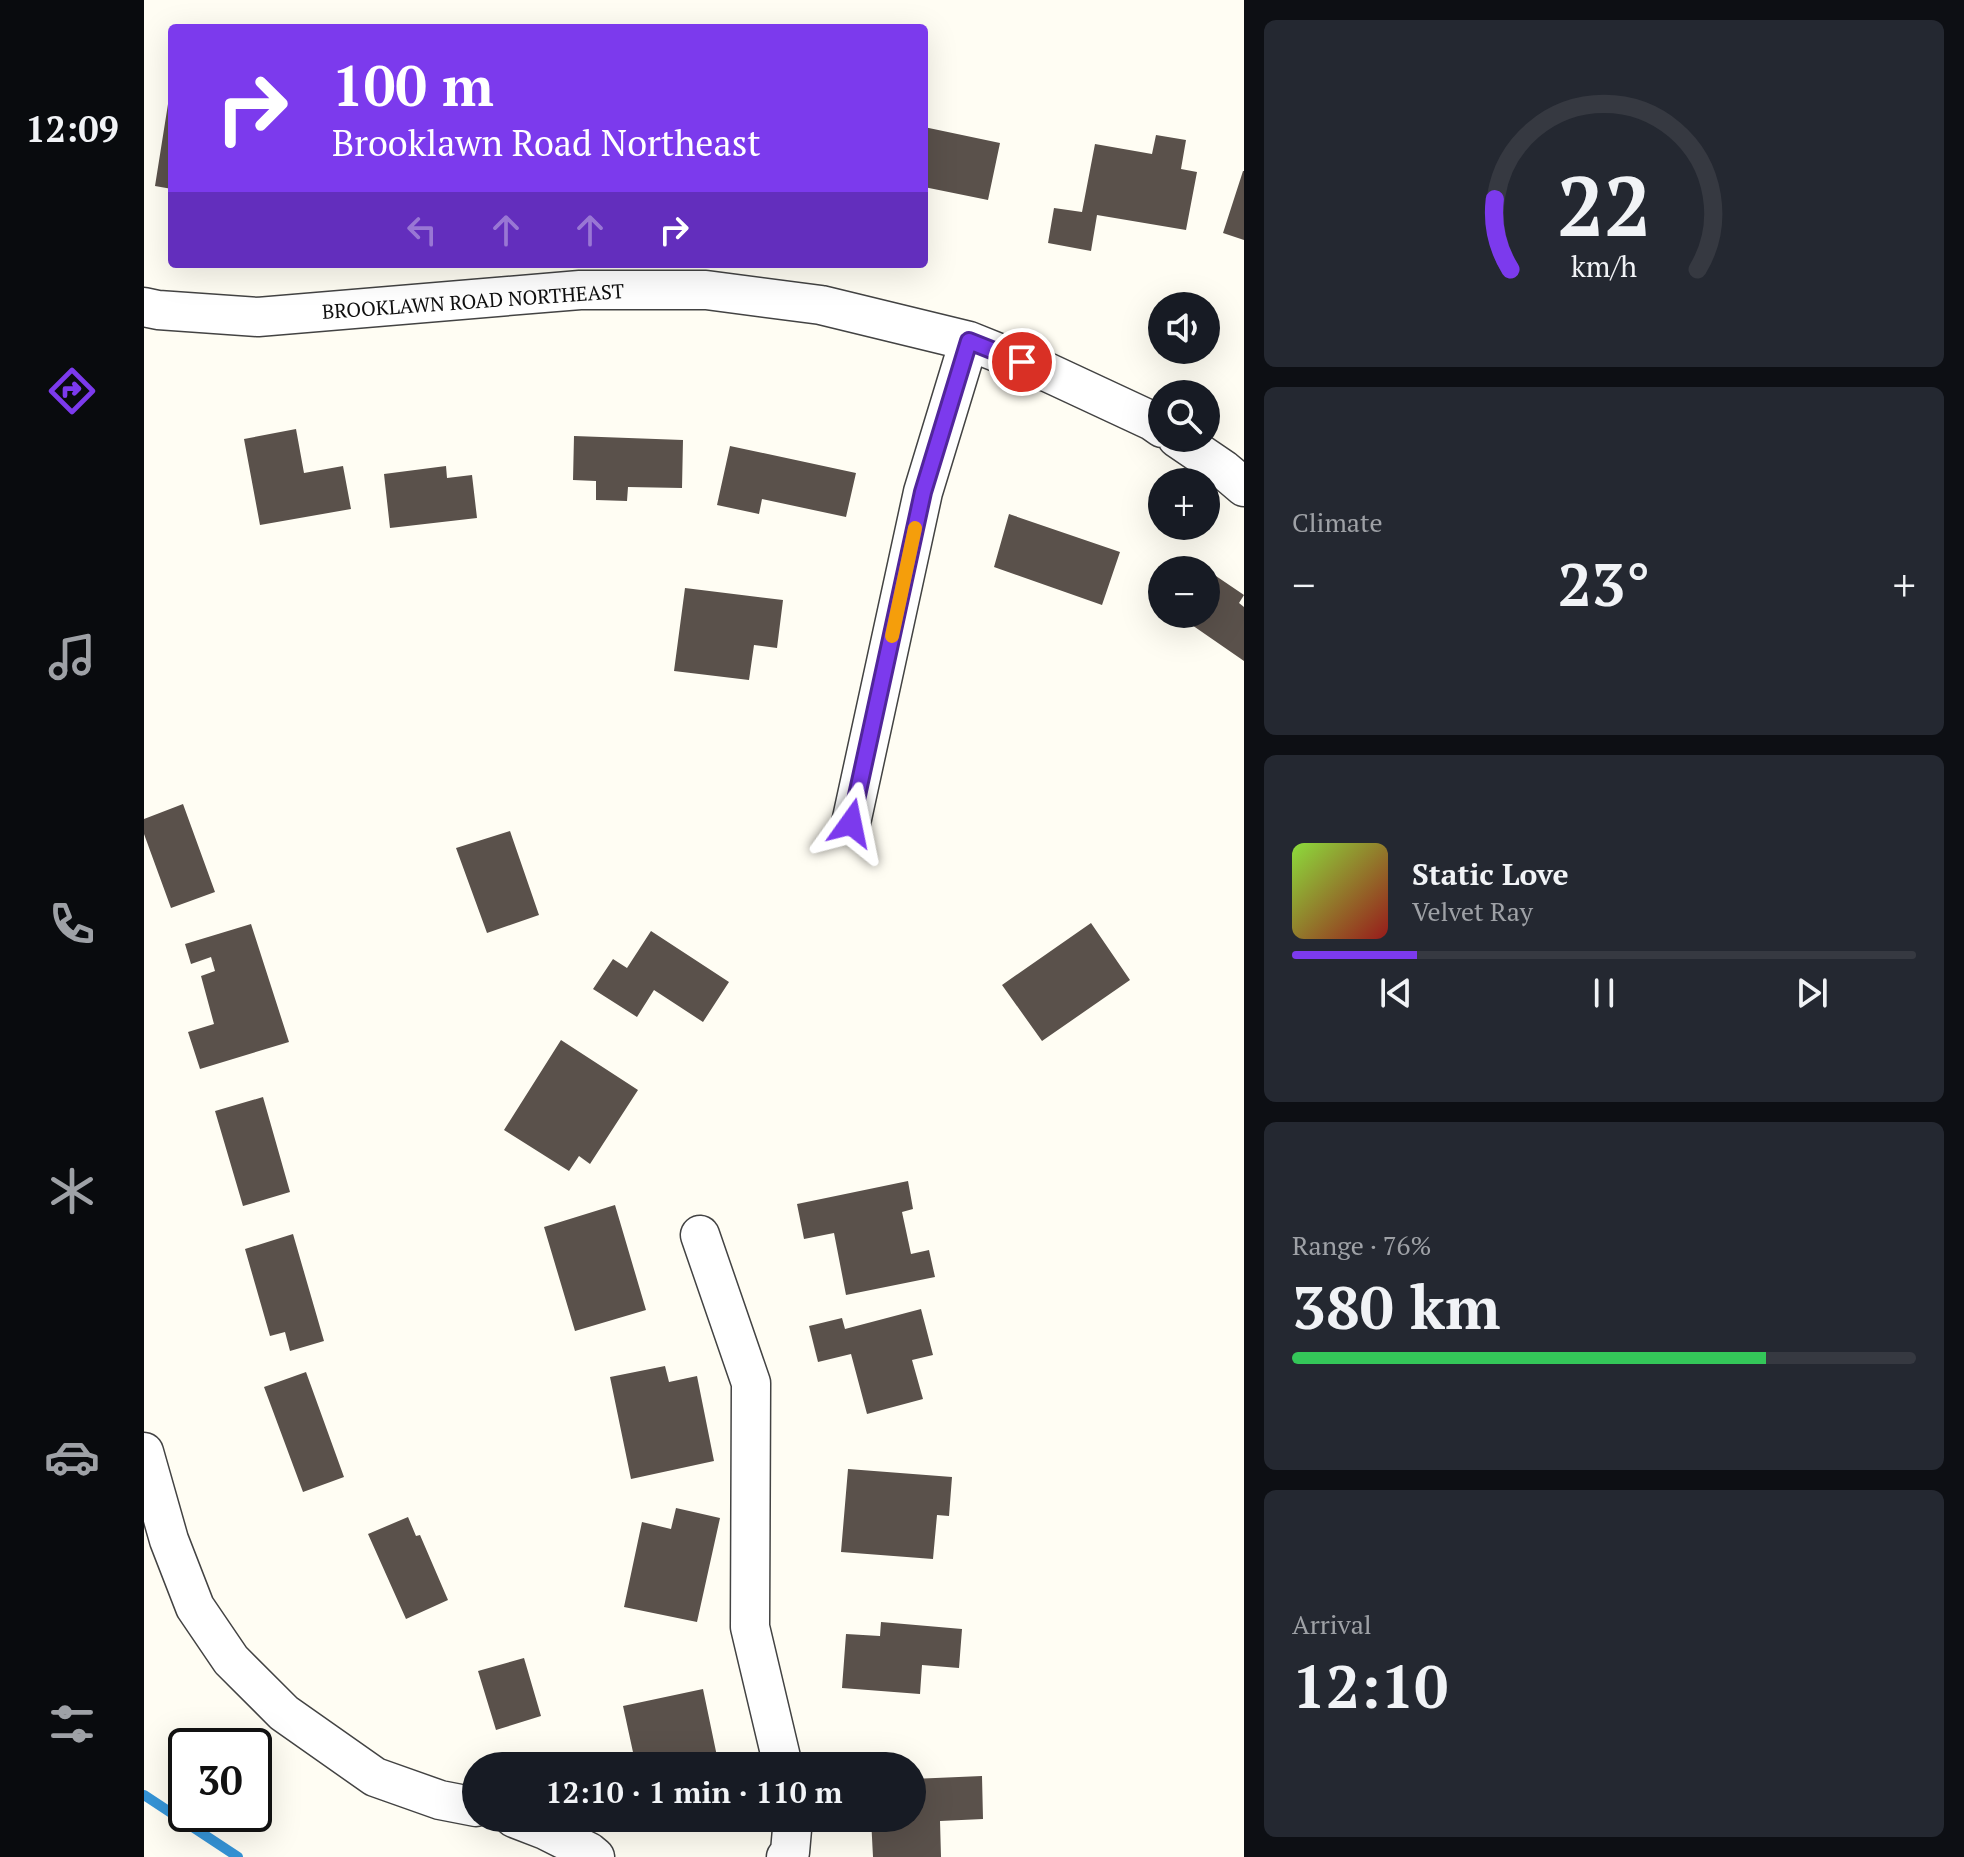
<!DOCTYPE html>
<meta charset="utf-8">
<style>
:root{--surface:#171b24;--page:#242831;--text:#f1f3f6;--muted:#9ea1a6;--line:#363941;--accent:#7c3aed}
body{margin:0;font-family:"PT Serif",serif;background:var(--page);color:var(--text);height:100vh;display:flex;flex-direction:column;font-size:30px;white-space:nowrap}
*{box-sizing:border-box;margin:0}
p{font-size:26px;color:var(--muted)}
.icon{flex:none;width:44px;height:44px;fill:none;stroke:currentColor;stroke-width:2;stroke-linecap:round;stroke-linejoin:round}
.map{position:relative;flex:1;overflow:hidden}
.details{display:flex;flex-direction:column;gap:20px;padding:20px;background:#0d0f14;width:720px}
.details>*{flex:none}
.hud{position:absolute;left:24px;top:24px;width:760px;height:244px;border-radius:8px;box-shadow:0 8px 32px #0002;background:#7c3aed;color:#fff;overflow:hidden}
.controls{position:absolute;left:1004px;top:292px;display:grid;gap:16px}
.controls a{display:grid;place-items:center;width:72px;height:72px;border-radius:50%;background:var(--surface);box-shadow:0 8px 32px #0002;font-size:40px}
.speed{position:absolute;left:24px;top:1728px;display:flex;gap:16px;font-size:40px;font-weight:700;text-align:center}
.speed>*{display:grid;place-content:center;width:104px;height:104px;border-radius:50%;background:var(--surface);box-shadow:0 8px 32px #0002;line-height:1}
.speed .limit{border:4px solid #111;border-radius:12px;background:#fff;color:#111}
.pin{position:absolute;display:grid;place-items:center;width:68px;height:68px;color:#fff;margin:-34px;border:4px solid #fff;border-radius:50%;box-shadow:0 2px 8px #0007}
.me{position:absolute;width:88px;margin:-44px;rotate:12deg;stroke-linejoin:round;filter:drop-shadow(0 0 6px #0008)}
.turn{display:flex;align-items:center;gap:28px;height:168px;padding:0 32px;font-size:36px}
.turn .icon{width:104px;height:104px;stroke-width:2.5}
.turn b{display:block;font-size:56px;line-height:68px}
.lanes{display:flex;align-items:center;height:76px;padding:0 32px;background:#0003;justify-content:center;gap:40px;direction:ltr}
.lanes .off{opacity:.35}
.big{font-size:60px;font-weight:600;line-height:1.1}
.details .widget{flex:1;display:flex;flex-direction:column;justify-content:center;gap:12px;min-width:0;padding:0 28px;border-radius:12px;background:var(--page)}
.details .dial{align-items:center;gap:0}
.dial svg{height:208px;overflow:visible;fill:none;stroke:var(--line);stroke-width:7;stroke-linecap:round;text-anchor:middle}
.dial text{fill:var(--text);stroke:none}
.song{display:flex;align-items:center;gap:24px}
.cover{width:96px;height:96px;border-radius:12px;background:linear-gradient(135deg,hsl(90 70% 55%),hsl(0 70% 35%))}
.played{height:8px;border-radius:4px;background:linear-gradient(90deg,var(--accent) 20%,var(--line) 20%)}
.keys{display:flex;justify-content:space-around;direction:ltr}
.heat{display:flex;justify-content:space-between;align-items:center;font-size:44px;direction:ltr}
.charge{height:12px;border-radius:6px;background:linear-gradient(90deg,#34c759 76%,var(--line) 0)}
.trip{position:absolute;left:318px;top:1752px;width:464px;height:80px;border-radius:40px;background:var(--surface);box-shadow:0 8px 32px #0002;font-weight:600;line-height:80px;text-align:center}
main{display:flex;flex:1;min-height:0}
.dock{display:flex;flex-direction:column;width:144px;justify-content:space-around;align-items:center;background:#090b0e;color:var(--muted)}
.dock .icon{width:56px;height:56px}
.dock .active{color:var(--accent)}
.dock b{font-size:36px;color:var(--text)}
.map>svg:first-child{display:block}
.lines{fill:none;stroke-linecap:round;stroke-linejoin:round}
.stream{stroke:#3594d7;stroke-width:10}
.building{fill:#5a514b}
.minor-casing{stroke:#434343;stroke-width:41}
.minor{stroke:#fff;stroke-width:38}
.route-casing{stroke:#51269a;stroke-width:20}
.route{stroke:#7c3aed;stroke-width:14}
.slow{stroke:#f59e0b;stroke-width:14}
.labels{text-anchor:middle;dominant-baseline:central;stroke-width:8;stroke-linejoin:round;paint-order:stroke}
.street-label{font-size:20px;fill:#101010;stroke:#fff}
</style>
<main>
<nav class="dock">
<b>12:09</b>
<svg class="icon active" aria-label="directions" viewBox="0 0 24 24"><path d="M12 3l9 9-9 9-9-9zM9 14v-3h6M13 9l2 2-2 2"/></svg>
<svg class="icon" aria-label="music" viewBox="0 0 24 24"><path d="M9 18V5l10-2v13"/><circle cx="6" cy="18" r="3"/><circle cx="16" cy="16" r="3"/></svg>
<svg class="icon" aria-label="phone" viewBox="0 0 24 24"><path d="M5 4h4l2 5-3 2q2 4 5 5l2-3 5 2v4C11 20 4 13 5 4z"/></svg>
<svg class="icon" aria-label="climate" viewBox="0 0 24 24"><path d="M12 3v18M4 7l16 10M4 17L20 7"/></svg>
<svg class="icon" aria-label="car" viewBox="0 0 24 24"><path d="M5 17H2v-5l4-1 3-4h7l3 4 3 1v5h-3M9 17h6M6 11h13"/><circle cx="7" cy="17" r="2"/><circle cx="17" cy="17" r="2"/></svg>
<svg class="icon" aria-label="filters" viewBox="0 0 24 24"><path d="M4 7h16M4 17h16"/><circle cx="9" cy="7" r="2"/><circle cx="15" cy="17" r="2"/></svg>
</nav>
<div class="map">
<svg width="1100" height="1857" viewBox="0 0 1100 1857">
<rect width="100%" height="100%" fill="#fffdf3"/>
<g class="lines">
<path class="stream" d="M0 1795 94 1857"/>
</g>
<path class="building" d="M24 104H28V189L11 186Z
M780 127 856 143 844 200 780 187Z
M1012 135 1042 140 1037 169 1053 172 1042 230 953 215 947 251 904 243 910 208 938 212 951 144 1008 154Z
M1099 171H1100V240L1079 233Z
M152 429 160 473 199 466 207 509 116 525 100 439Z
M430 436 539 440 538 488 484 487 483 501 452 500V481L429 480Z
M586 446 712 473 702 517 618 499 615 514 573 505Z
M302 466 303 478 328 475 333 518 246 528 240 474Z
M865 514 976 552 958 605 850 567Z
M1069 574 1100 595 1095 603 1100 607V661L1032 614H1062V584Z
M541 588 639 600 633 648 610 645 605 680 530 671Z
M39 804 71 892 27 908 0 834V819Z
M366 831 395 915 343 933 312 848Z
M947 923 986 980 898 1041 858 985Z
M107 924 145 1042 56 1069 44 1032 70 1024 57 976 71 971 67 957 47 964 41 944Z
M507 931 585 982 559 1022 510 990 493 1017 449 989 469 959 483 968Z
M417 1040 494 1090 446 1164 435 1156 425 1171 360 1130Z
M119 1097 146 1192 99 1206 71 1111Z
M764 1181 769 1209 758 1212 767 1254 785 1250 791 1277 702 1295 690 1233 660 1239 653 1204Z
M471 1205 502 1310 431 1331 400 1227Z
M149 1234 180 1341 146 1351 141 1332 126 1336 101 1249Z
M777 1309 789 1355 768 1360 779 1399 723 1414 707 1354 674 1362 665 1326 698 1318 701 1329Z
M521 1366 525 1382 553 1376 570 1461 487 1479 466 1377Z
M162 1372 200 1477 159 1492 120 1387Z
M704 1469 808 1477 805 1516 793 1515 789 1559 697 1552Z
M532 1508 576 1518 553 1622 480 1607 498 1522 527 1529Z
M264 1517 272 1536 276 1535 304 1600 262 1619 224 1534Z
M737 1622 818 1629 815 1668 778 1665 776 1694 698 1688 702 1634 736 1636Z
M380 1658 397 1716 352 1730 334 1671Z
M559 1689 575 1766H492L479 1706Z
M838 1776 839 1819 796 1821 797 1857H729L727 1818H768V1779Z"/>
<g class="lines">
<defs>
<path id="minor" d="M0 307 14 310 114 317 436 290H562L677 305 825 341 905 373 1008 421 1018 428
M1033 438 1080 470 1100 487
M707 823 779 492 825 341
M556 1235 607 1383 606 1627 639 1766
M0 1452 25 1540 51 1607 87 1660 140 1713 231 1777 296 1800 332 1807
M370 1818 401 1830 445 1852 451 1857
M642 1857 646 1852 649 1818"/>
</defs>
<use href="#minor" class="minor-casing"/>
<use href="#minor" class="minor"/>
</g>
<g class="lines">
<defs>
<path id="route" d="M707 823 779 492 825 341 878 362"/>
</defs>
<use href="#route" class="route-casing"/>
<use href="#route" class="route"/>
<path class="slow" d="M748 636 771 528"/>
</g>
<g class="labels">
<g class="street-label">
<text transform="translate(329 301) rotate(-4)">BROOKLAWN ROAD NORTHEAST</text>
</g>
</g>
</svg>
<div class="controls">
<a><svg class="icon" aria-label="sound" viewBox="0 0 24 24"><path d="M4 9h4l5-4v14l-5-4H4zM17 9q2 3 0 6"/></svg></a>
<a><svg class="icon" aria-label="search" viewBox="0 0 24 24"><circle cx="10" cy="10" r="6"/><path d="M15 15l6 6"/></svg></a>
<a>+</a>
<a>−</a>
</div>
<div class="speed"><div class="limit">30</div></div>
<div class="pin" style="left:878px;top:362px;background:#d93025"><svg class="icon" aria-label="arrive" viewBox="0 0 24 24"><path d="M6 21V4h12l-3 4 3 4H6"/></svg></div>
<svg class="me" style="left:707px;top:823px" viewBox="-20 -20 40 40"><path d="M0-17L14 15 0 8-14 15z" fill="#7c3aed" stroke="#fff" stroke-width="4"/></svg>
<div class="trip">12:10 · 1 min · 110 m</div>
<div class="hud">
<div class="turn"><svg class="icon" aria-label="right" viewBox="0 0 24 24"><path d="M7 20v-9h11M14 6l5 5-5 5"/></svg><div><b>100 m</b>Brooklawn Road Northeast</div></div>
<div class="lanes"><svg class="icon off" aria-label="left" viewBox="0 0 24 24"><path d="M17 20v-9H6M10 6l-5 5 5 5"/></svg><svg class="icon off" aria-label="ahead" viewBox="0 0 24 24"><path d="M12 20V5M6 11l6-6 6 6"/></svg><svg class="icon off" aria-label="ahead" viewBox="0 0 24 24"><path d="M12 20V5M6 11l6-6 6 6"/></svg><svg class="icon" aria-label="right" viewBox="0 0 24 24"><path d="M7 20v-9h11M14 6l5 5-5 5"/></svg></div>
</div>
</div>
<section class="details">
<div class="widget dial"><svg viewBox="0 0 100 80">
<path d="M14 69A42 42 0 1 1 86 69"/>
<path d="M14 69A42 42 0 0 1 8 42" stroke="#7c3aed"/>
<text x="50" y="56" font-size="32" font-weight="700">22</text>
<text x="50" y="72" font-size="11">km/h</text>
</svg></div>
<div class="widget"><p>Climate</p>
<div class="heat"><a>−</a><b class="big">23°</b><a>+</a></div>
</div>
<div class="widget">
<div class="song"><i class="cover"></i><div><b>Static Love</b><p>Velvet Ray</p></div></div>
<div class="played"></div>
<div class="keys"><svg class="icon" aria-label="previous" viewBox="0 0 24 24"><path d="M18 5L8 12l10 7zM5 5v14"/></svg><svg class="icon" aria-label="pause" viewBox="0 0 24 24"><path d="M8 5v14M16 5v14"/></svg><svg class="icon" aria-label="next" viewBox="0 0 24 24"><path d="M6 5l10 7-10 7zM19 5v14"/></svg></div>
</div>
<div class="widget"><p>Range · 76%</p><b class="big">380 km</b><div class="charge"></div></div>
<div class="widget"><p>Arrival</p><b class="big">12:10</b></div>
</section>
</main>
